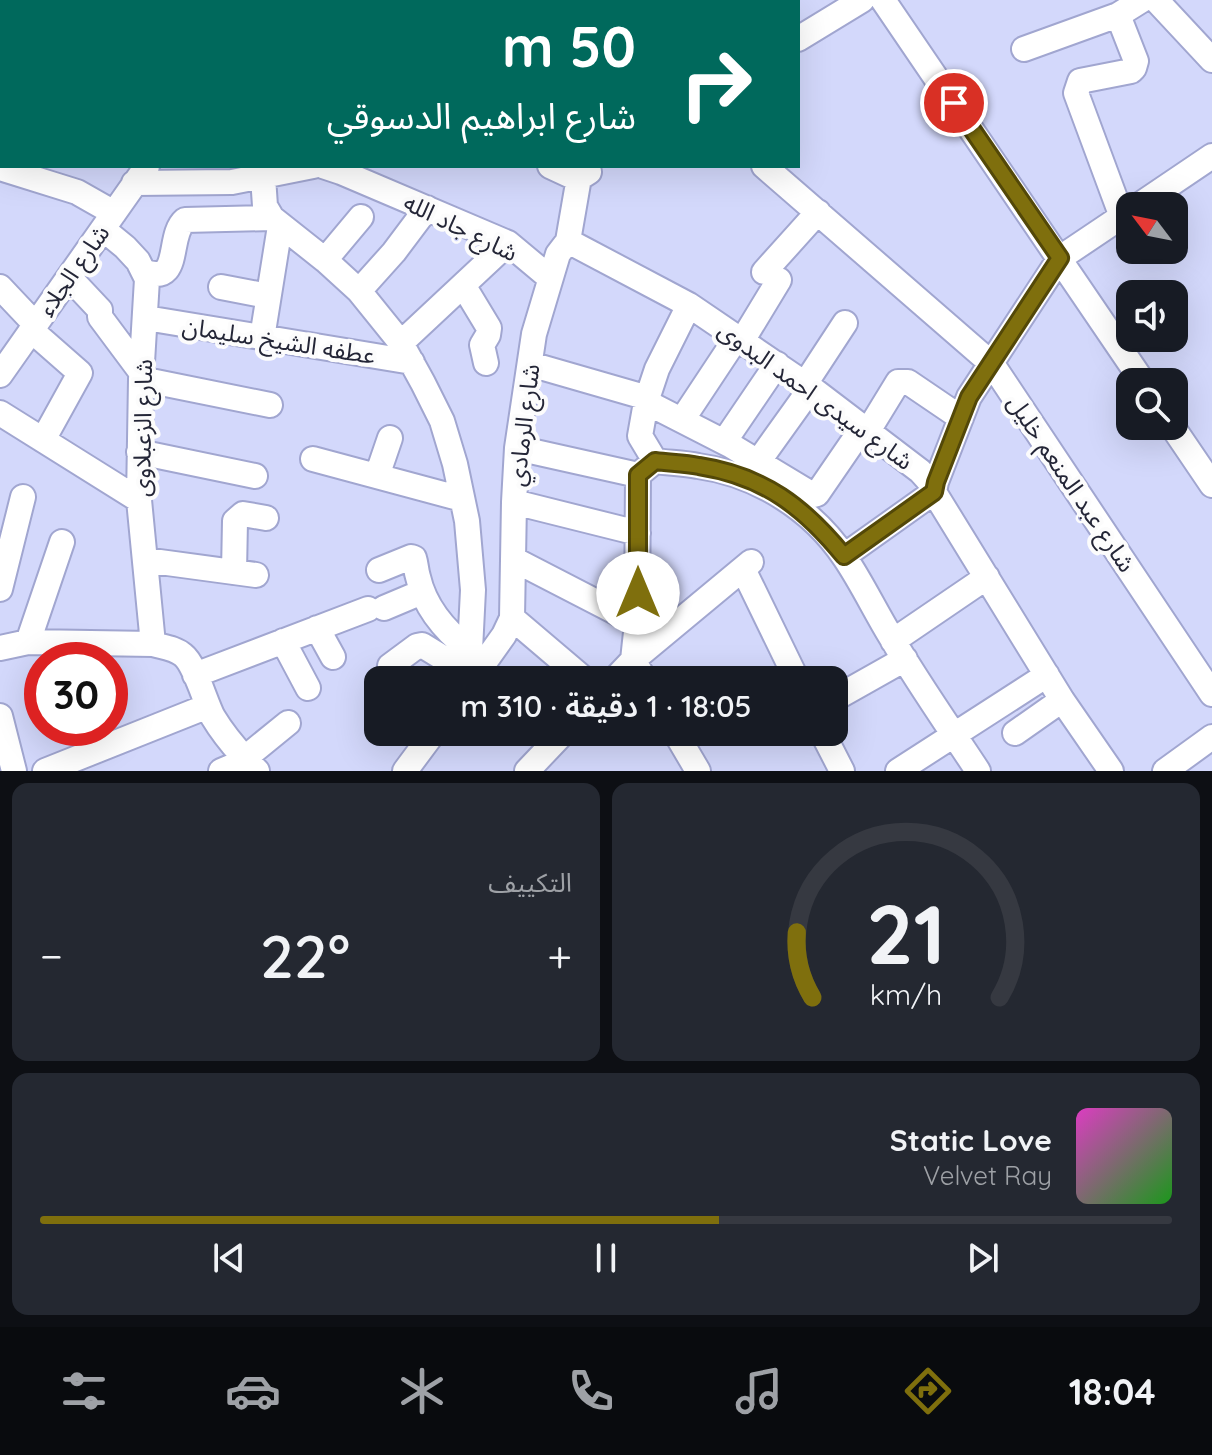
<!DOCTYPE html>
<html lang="ar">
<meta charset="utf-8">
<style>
:root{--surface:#171b24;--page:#242831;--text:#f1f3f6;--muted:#9ea1a6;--line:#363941;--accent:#7f6f0d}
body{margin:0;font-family:Quicksand,"Noto Sans Arabic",sans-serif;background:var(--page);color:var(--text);direction:rtl;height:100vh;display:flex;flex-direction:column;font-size:30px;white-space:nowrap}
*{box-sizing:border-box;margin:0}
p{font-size:26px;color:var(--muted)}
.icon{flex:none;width:44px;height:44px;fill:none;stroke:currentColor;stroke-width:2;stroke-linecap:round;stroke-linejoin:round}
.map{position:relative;height:771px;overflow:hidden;direction:ltr}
.drawer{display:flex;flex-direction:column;gap:12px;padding:12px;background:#0d0f14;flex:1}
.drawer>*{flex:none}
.guide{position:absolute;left:0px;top:0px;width:800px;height:168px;box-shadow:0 8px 32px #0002;direction:rtl;background:#00695c;color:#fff;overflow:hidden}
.needle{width:52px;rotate:302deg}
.fabs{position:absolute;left:1116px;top:192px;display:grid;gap:16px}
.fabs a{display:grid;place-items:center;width:72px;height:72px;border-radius:16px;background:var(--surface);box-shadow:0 8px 32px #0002;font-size:40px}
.speed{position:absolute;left:24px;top:642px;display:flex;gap:16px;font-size:40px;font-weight:700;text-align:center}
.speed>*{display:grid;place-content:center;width:104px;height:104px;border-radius:50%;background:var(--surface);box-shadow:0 8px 32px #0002;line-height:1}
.speed .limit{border:12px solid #d22;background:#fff;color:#111}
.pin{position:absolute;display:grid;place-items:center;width:68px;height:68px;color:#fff;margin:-34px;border:4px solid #fff;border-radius:50%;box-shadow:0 2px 8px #0007}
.me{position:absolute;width:88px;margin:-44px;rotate:0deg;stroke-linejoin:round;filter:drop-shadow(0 0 6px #0008)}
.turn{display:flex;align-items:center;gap:28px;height:168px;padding:0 32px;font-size:36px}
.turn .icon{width:104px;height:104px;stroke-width:2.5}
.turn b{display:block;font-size:56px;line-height:68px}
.big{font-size:60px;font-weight:600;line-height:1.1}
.drawer .card{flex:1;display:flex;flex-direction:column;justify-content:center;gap:12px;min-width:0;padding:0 28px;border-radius:16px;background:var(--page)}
.drawer .dial{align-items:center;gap:0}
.dial svg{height:208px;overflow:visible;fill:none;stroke:var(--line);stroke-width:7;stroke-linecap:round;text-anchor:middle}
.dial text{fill:var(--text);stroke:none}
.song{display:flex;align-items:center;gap:24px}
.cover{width:96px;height:96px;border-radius:12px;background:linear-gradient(135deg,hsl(310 70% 55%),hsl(120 70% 35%))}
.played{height:8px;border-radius:4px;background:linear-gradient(90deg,var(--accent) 60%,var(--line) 60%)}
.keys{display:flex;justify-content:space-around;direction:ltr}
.heat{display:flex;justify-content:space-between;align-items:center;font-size:44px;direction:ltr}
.drawer .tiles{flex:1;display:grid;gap:12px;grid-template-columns:1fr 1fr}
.card:last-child{grid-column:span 2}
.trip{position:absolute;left:364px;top:666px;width:484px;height:80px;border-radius:16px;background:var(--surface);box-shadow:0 8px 32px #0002;font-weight:600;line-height:80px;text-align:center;direction:rtl}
.menu{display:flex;height:128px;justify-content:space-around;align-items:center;background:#090b0e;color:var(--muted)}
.menu .icon{width:56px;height:56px}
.menu .on{color:var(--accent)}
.menu b{font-size:36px;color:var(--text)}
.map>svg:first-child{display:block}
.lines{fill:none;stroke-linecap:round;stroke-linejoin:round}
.minor-casing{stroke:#a1a6d0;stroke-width:28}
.minor{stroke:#fff;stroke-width:24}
.route-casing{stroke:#534808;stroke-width:20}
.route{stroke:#7f6f0d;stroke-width:14}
.labels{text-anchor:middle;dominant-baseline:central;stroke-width:8;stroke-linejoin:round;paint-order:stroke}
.street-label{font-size:24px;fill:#242637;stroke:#fcfcfc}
</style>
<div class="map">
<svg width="1212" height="771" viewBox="0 0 1212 771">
<rect width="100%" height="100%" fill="#d3d8fb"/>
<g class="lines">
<defs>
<path id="minor" d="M224 0V2
M374 0 376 2
M883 0 1143 382
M1156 0 1212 60
M330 2 332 0
M620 2 621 0
M1118 15 1136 61 1134 68 1131 71 1080 81 1076 93 1122 217
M798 39 862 0
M1024 49 1118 15 1142 0
M0 102 2 100
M323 166 341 172 508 243 550 278
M550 166 578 179 589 172
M764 166 992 364 1212 694
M0 168 77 192 114 213
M263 177 265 206 272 218 325 260 359 291 401 343 423 383 442 421 455 464 467 521 473 590 470 650 474 677
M134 183 232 182 313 166
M1138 206 1212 156
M103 229 125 247 138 261 147 279 141 379 139 500 153 644
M568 241 689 305 811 388 920 471 929 481 934 492 1062 700 1111 771
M325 260 361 217
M143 271C183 287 166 236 185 220L272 218
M764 272 818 212
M69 277 100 310V317L141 372
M463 285 489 328 488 335 482 345 486 363
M0 287 35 324
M221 287 268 296
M359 291 394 252 427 208
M146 318 412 362
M31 330 80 373 43 440
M262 338 280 226
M742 341 779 280
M401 343 508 243
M530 364 648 398
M0 375 147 166
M141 379 270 405
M805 384 845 323
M646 402 730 445 813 495 817 494 863 427
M0 413 139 500
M682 420 737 337
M1172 426 1212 485
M868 431 898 382H908L961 418
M724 442 777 364
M517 448 638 475
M139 452 255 476
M313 459 462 499
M655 461C669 463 684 463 698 466 756 474 812 508 845 558 862 583 875 611 891 637 918 683 949 727 978 771
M758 462 811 388
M377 476 390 438
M514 502 638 533
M844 556 934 492 936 482 969 397 1060 258 1130 211
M513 559 637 623
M145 560 256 575
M743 569 797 680
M379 570 411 557 414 558C416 564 416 571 418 577 425 608 445 631 470 650
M234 572 235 521 243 514 266 518
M0 589 23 497
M384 608 422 592
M512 618 585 680
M317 628 333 657
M283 641 308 688
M893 641 987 577
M28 642 62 542
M0 648 28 642 153 644C163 647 175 648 183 655 195 664 205 702 213 717 225 737 241 755 257 771
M390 666 417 646 422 645 474 677
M195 675 368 609
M472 680 504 635 512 618 514 502 517 448 534 334 558 254 568 241 581 166
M614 680 633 660 637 623 638 475 655 461 640 436 646 402 657 369 689 305
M645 680 633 660 751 562
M834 699 905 659
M0 716 14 771
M675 732 698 771
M822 732 842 771
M1015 733 1062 700
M245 758 288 723
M45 771 208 706
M221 771 247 760
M405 771 434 732
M527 771 564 732
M898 771 1047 675
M1165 771 1212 737"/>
</defs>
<use href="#minor" class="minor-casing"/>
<use href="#minor" class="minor"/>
</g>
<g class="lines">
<defs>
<path id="route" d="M638 593V475L655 461C670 463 684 463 699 466 764 476 804 507 844 556L934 492 936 482 969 397 1060 258 954 103"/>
</defs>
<use href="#route" class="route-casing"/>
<use href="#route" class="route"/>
</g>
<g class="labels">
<g class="street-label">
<text transform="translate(461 227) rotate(26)">شارع جاد الله</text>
<text transform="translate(73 270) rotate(-55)">شارع الجلاء</text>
<text transform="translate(279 340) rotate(9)">عطفه الشيخ سليمان</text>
<text transform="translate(816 395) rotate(36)">شارع سيدى احمد البدوى</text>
<text transform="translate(523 425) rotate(-83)">شارع الرمادي</text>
<text transform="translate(142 428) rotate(-89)">شارع الزعبلاوى</text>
<text transform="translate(1072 483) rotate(56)">شارع عبد المنعم خليل</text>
</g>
</g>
</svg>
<div class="fabs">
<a><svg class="needle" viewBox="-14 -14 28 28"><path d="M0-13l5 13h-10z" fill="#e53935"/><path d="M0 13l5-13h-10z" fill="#9ea1a6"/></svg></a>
<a><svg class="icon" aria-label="sound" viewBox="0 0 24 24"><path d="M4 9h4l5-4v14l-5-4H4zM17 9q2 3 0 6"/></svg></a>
<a><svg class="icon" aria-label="search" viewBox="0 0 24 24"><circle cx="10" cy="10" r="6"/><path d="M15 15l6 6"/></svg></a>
</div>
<div class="speed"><div class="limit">30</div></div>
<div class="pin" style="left:954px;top:103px;background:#d93025"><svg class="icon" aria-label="arrive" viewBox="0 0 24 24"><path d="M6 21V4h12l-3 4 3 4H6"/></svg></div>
<svg class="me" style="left:638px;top:593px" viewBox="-20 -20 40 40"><circle r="19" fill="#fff"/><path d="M0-13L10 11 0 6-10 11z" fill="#7f6f0d"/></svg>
<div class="trip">18:05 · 1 دقيقة · 310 m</div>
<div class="guide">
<div class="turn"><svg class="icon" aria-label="right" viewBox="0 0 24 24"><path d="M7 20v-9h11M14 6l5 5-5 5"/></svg><div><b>50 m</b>شارع ابراهيم الدسوقي</div></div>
</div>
</div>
<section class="drawer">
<div class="tiles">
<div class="card dial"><svg viewBox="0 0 100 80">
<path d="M14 69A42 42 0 1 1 86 69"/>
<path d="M14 69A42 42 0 0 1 8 44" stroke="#7f6f0d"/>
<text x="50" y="56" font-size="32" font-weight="700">21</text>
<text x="50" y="72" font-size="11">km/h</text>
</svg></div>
<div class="card"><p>التكييف</p>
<div class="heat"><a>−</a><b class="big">22°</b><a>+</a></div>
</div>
<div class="card">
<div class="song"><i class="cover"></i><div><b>Static Love</b><p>Velvet Ray</p></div></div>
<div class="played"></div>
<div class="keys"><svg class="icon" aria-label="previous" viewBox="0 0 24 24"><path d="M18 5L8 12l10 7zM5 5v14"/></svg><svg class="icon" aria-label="pause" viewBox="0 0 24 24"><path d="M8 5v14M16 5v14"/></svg><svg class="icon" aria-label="next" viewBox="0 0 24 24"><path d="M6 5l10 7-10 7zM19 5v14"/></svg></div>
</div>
</div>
</section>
<nav class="menu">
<b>18:04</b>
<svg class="icon on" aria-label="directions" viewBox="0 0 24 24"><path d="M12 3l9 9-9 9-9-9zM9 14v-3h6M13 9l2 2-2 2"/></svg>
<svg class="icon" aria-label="music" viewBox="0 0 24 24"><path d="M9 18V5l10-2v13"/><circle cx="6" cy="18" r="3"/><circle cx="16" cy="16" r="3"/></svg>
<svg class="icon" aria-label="phone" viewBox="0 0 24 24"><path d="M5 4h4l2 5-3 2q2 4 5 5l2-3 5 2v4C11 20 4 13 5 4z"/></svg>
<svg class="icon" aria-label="climate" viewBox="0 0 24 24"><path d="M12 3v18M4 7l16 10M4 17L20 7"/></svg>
<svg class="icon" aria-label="car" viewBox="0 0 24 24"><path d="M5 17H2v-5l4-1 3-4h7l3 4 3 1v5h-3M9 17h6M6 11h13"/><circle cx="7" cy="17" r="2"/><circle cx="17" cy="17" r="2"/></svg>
<svg class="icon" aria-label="filters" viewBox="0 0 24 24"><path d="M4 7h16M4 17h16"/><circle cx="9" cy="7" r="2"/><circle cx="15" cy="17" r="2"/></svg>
</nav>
